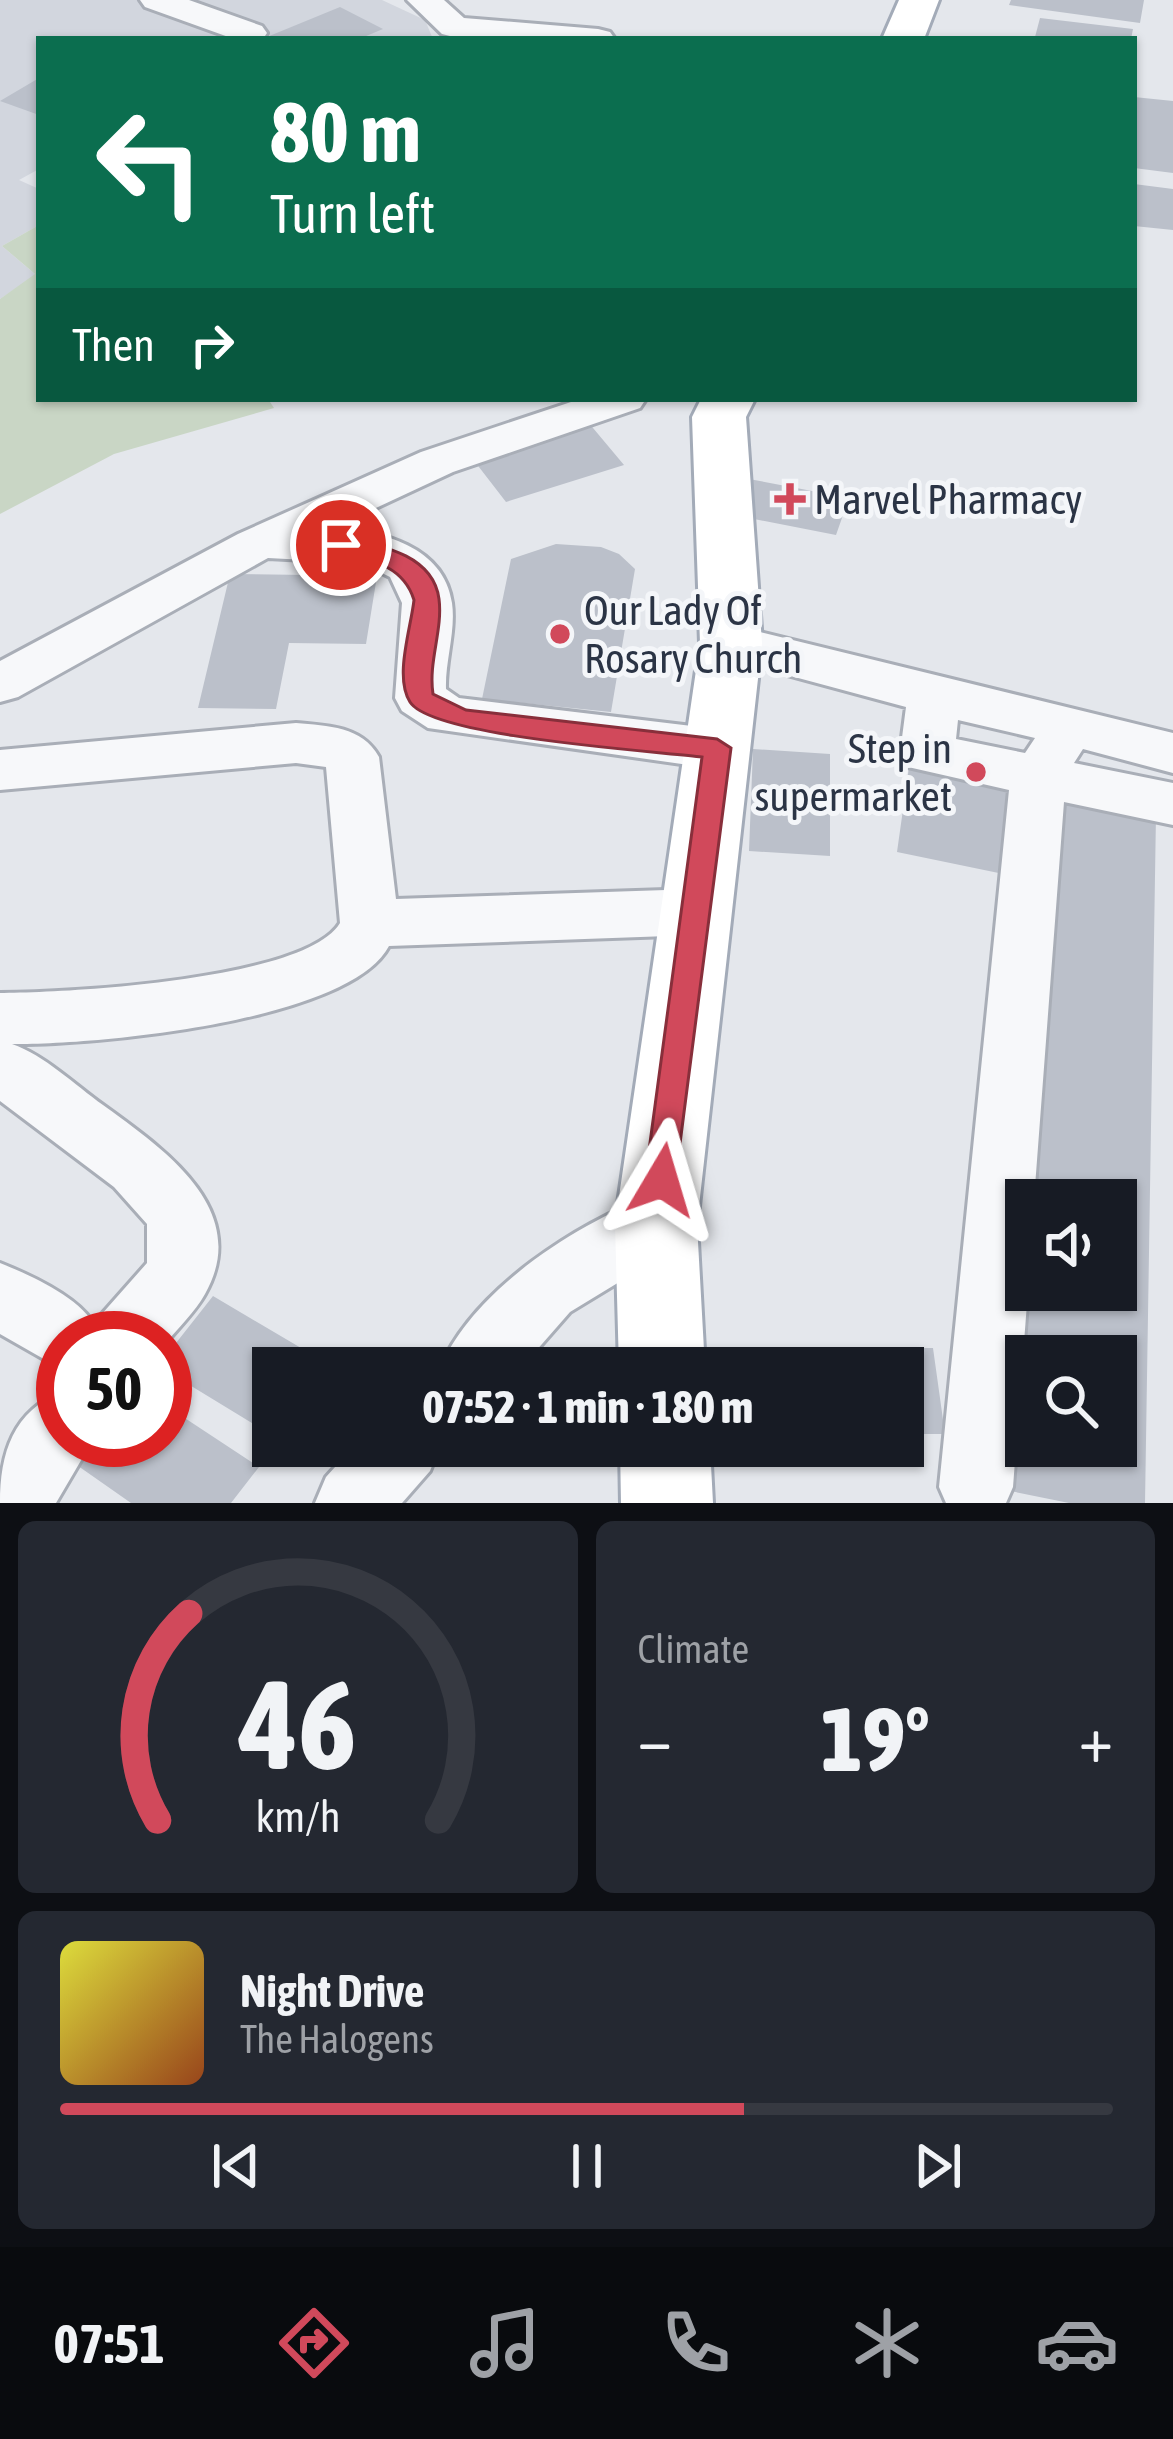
<!DOCTYPE html>
<meta charset="utf-8">
<style>
:root{--surface:#171b24;--page:#242831;--text:#f1f3f6;--muted:#9ea1a6;--line:#363941;--accent:#d1495b}
body{margin:0;font-family:"Asap Condensed",sans-serif;background:var(--page);color:var(--text);height:100vh;display:flex;flex-direction:column;font-size:45px;white-space:nowrap}
*{box-sizing:border-box;margin:0}
p{font-size:39px;color:var(--muted)}
.icon{flex:none;width:66px;height:66px;fill:none;stroke:currentColor;stroke-width:2;stroke-linecap:round;stroke-linejoin:round}
.map{position:relative;height:1503px;overflow:hidden}
.panel{display:flex;flex-direction:column;gap:18px;padding:18px;background:#0d0f14;flex:1}
.panel>*{flex:none}
.hud{position:absolute;left:36px;top:36px;width:1101px;height:366px;border-radius:0px;box-shadow:0 3px 9px #0004;background:#0b6e4f;color:#fff;overflow:hidden}
.tools{position:absolute;left:1005px;top:1179px;display:grid;gap:24px}
.tools a{display:grid;place-items:center;width:132px;height:132px;border-radius:0px;background:var(--surface);box-shadow:0 3px 9px #0004;font-size:60px}
.speed{position:absolute;left:36px;top:1311px;display:flex;gap:24px;font-size:60px;font-weight:700;text-align:center}
.speed>*{display:grid;place-content:center;width:156px;height:156px;border-radius:50%;background:var(--surface);box-shadow:0 3px 9px #0004;line-height:1}
.speed .limit{border:18px solid #d22;background:#fff;color:#111}
.pin{position:absolute;display:grid;place-items:center;width:102px;height:102px;color:#fff;margin:-51px;border:6px solid #fff;border-radius:50%;box-shadow:0 3px 12px #0007}
.me{position:absolute;width:132px;margin:-66px;rotate:7deg;stroke-linejoin:round;filter:drop-shadow(0 0 9px #0008)}
.turn{display:flex;align-items:center;gap:42px;height:252px;padding:0 36px;font-size:54px}
.turn .icon{width:156px;height:156px;stroke-width:2.5}
.turn b{display:block;font-size:84px;line-height:102px}
.then{display:flex;align-items:center;height:114px;padding:0 36px;background:#0003;gap:24px;font-size:45px}
.big{font-size:90px;font-weight:800;line-height:1.1}
.panel .tile{flex:1;display:flex;flex-direction:column;justify-content:center;gap:18px;min-width:0;padding:0 42px;border-radius:18px;background:var(--page)}
.panel .dial{align-items:center;gap:0}
.dial svg{height:312px;overflow:visible;fill:none;stroke:var(--line);stroke-width:7;stroke-linecap:round;text-anchor:middle}
.dial text{fill:var(--text);stroke:none}
.song{display:flex;align-items:center;gap:36px}
.cover{width:144px;height:144px;border-radius:18px;background:linear-gradient(135deg,hsl(60 70% 55%),hsl(20 70% 35%))}
.played{height:12px;border-radius:6px;background:linear-gradient(90deg,var(--accent) 65%,var(--line) 65%)}
.keys{display:flex;justify-content:space-around;direction:ltr}
.heat{display:flex;justify-content:space-between;align-items:center;font-size:66px;direction:ltr}
.panel .tiles{flex:1;display:grid;gap:18px;grid-template-columns:1fr 1fr}
.tile:last-child{grid-column:span 2}
.trip{position:absolute;left:252px;top:1347px;width:672px;height:120px;border-radius:0px;background:var(--surface);box-shadow:0 3px 9px #0004;font-weight:800;line-height:120px;text-align:center}
.tab-bar{display:flex;height:192px;justify-content:space-around;align-items:center;background:#090b0e;color:var(--muted)}
.tab-bar .icon{width:84px;height:84px}
.tab-bar .on{color:var(--accent)}
.tab-bar b{font-size:54px;color:var(--text)}
.map>svg:first-child{display:block}
.built{fill:#d2d6de}
.green{fill:#c9d6c5}
.building{fill:#bbc0ca;fill-rule:evenodd}
.lines{fill:none;stroke-linecap:round;stroke-linejoin:round}
.minor-casing{stroke:#a9aeb7;stroke-width:6}
.major-casing{stroke:#a3abb8;stroke-width:6}
.minor{fill:#f7f8fa;fill-rule:evenodd}
.major{fill:#fff;fill-rule:evenodd}
.route{fill:#d1495b;stroke:#882f3b;stroke-width:3}
.poi-dot{fill:#d1495b;stroke:#f4f6f9;stroke-width:4.5}
.labels{text-anchor:middle;dominant-baseline:central;stroke-width:10;stroke-linejoin:round;paint-order:stroke}
.poi-label{font-size:42px;fill:#2b3445;stroke:#f4f6f9;text-anchor:start}
</style>
<div class="map">
<svg width="1173" height="1503" viewBox="0 0 1173 1503">
<rect width="100%" height="100%" fill="#e4e7ec"/>
<path class="built" d="M0 0H382L425 20 433 39H39V169L19 180 39 189V225L2 246 36 275 0 299Z"/>
<path class="green" d="M39 225V399H268L274 408 114 454 0 514V299L35 274 2 246Z"/>
<path class="building" d="M1011 0H1144L1140 23 1009 5Z
M340 7 383 29 359 39H262Z
M1040 18 1133 29 1131 39 1035 37Z
M39 78V115L0 101Z
M1134 97 1173 101V173L1134 168Z
M1134 184 1173 189V230L1134 226Z
M588 422 624 465 506 502 472 458Z
M749 479 849 498 836 535 734 515Z
M556 544 601 547 619 554 635 569 611 712 482 699 511 559Z
M230 574 377 576 366 644 289 643 276 709 198 708Z
M753 749 830 754V856L749 851Z
M910 760 1029 788 1018 877 897 852Z
M1041 796 1156 814 1145 1503H1069L991 1487ZM1026 1200H1116V1290H1026ZM1026 1356H1116V1446H1026Z
M213 1296 335 1368H273V1436L165 1370V1357Z
M753 1348H933L945 1434H903V1368H755Z
M165 1405 259 1467 231 1503H131L71 1461 89 1440H165Z"/>
<g class="lines">
<defs>
<path id="minor" d="M140 0H189L262 26 267 33 263 39H234L145 7Z
M407 0H444L464 18 598 29 610 32 615 39 454 37 442 34Z
M580 399H646L640 408 453 472 333 528C381 531 444 546 452 603 456 631 445 661 446 689L459 698 717 729 736 735 744 749 736 763 717 769 428 728 402 711 395 698 402 603 390 577 362 563 268 558 18 697 0 702V661L238 534 421 452Z
M731 625 1173 733V773L1083 749 1074 763 1173 783V825L1064 802 1034 1200H1026L1028 1290 1013 1487 1006 1503H946L939 1487 1009 790 908 767 900 753 906 707 713 655 705 643 713 631ZM958 720 1035 738 1025 753 956 739Z
M296 723C328 726 362 726 379 757L396 899 696 889 717 896 725 912 717 928 696 935 389 946C349 1022 93 1045 12 1044 44 1055 75 1085 103 1105 162 1148 253 1209 205 1294 195 1312 178 1328 165 1344V1338H63V1370L0 1334V1263C30 1275 82 1298 96 1328L101 1315 147 1263V1224L114 1187 0 1101V993C66 993 306 980 340 923L326 767 296 763 0 790V750Z
M656 1194 680 1203 689 1224 680 1245 570 1312 521 1368H440C474 1289 577 1223 656 1194Z
M63 1391V1440H93L56 1503H0C0 1453 13 1411 63 1391Z
M354 1446H440L430 1471 402 1503H315L326 1477Z"/>
<path id="major" d="M899 0H939L924 39H882Z
M701 399H755L746 417 762 643 697 1224 705 1368H619L615 1224 700 643 692 417Z
M620 1446H710L713 1503H621Z"/>
</defs>
<use href="#minor" class="minor-casing"/>
<use href="#major" class="major-casing"/>
<use href="#minor" class="minor"/>
<use href="#major" class="major"/>
</g>
<path class="route" d="M341 537C377 545 433 553 439 599 443 630 428 662 433 694L466 710 717 739 731 748 674 1190 662 1194 650 1190 645 1180 702 757C653 751 432 737 410 702 394 677 411 628 414 600 402 562 366 560 332 551L329 545Z"/>
<g class="poi-dot">
<path d="M784 481h12v12h12v12h-12v12h-12v-12h-12v-12h12z"/>
<circle cx="560" cy="634" r="12"/>
<circle cx="976" cy="772" r="12"/>
</g>
<g class="labels">
<g class="poi-label">
<text x="814" y="499">Marvel Pharmacy</text>
<text x="584" y="610">Our Lady Of<tspan x="584" dy="48">Rosary Church</tspan></text>
<text x="952" y="748" text-anchor="end">Step in<tspan x="952" dy="48">supermarket</tspan></text>
</g>
</g>
</svg>
<div class="tools">
<a><svg class="icon" aria-label="sound" viewBox="0 0 24 24"><path d="M4 9h4l5-4v14l-5-4H4zM17 9q2 3 0 6"/></svg></a>
<a><svg class="icon" aria-label="search" viewBox="0 0 24 24"><circle cx="10" cy="10" r="6"/><path d="M15 15l6 6"/></svg></a>
</div>
<div class="speed"><div class="limit">50</div></div>
<div class="pin" style="left:341px;top:545px;background:#d93025"><svg class="icon" aria-label="arrive" viewBox="0 0 24 24"><path d="M6 21V4h12l-3 4 3 4H6"/></svg></div>
<svg class="me" style="left:662px;top:1180px" viewBox="-20 -20 40 40"><path d="M0-17L14 15 0 8-14 15z" fill="#d1495b" stroke="#fff" stroke-width="4"/></svg>
<div class="trip">07:52 · 1 min · 180 m</div>
<div class="hud">
<div class="turn"><svg class="icon" aria-label="left" viewBox="0 0 24 24"><path d="M17 20v-9H6M10 6l-5 5 5 5"/></svg><div><b>80 m</b>Turn left</div></div>
<div class="then">Then<svg class="icon" aria-label="right" viewBox="0 0 24 24"><path d="M7 20v-9h11M14 6l5 5-5 5"/></svg></div>
</div>
</div>
<section class="panel">
<div class="tiles">
<div class="tile dial"><svg viewBox="0 0 100 80">
<path d="M14 69A42 42 0 1 1 86 69"/>
<path d="M14 69A42 42 0 0 1 22 16" stroke="#d1495b"/>
<text x="50" y="56" font-size="32" font-weight="700">46</text>
<text x="50" y="72" font-size="11">km/h</text>
</svg></div>
<div class="tile"><p>Climate</p>
<div class="heat"><a>−</a><b class="big">19°</b><a>+</a></div>
</div>
<div class="tile">
<div class="song"><i class="cover"></i><div><b>Night Drive</b><p>The Halogens</p></div></div>
<div class="played"></div>
<div class="keys"><svg class="icon" aria-label="previous" viewBox="0 0 24 24"><path d="M18 5L8 12l10 7zM5 5v14"/></svg><svg class="icon" aria-label="pause" viewBox="0 0 24 24"><path d="M8 5v14M16 5v14"/></svg><svg class="icon" aria-label="next" viewBox="0 0 24 24"><path d="M6 5l10 7-10 7zM19 5v14"/></svg></div>
</div>
</div>
</section>
<nav class="tab-bar">
<b>07:51</b>
<svg class="icon on" aria-label="directions" viewBox="0 0 24 24"><path d="M12 3l9 9-9 9-9-9zM9 14v-3h6M13 9l2 2-2 2"/></svg>
<svg class="icon" aria-label="music" viewBox="0 0 24 24"><path d="M9 18V5l10-2v13"/><circle cx="6" cy="18" r="3"/><circle cx="16" cy="16" r="3"/></svg>
<svg class="icon" aria-label="phone" viewBox="0 0 24 24"><path d="M5 4h4l2 5-3 2q2 4 5 5l2-3 5 2v4C11 20 4 13 5 4z"/></svg>
<svg class="icon" aria-label="climate" viewBox="0 0 24 24"><path d="M12 3v18M4 7l16 10M4 17L20 7"/></svg>
<svg class="icon" aria-label="car" viewBox="0 0 24 24"><path d="M5 17H2v-5l4-1 3-4h7l3 4 3 1v5h-3M9 17h6M6 11h13"/><circle cx="7" cy="17" r="2"/><circle cx="17" cy="17" r="2"/></svg>
</nav>
